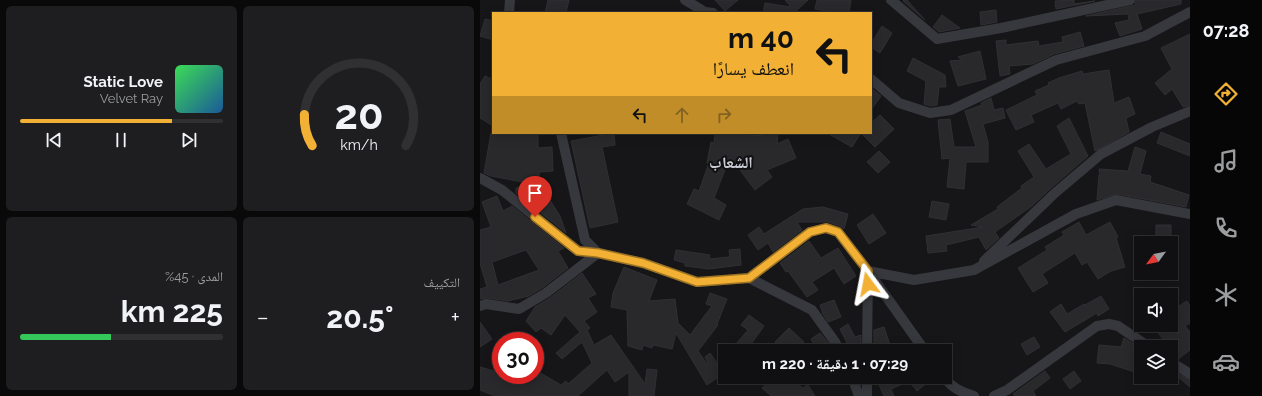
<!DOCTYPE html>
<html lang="ar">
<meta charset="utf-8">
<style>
:root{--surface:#101012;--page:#1e1e20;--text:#f1f3f6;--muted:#9c9d9f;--line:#303032;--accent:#f2b134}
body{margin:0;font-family:Raleway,"Noto Naskh Arabic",sans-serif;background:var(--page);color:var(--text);direction:rtl;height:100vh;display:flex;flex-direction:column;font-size:15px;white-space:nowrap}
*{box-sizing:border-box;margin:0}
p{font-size:13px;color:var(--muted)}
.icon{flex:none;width:22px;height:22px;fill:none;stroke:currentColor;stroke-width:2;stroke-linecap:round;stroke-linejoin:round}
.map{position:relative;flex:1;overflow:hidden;direction:ltr}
.sheet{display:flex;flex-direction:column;gap:6px;padding:6px;background:#09090a;width:480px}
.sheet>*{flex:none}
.top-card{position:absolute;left:12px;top:12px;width:380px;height:122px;border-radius:0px;box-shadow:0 2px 10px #0003,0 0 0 1px var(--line);direction:rtl;background:#f2b134;color:#111;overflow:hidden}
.needle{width:26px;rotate:237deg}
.fabs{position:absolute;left:654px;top:236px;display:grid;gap:8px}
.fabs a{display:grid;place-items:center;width:44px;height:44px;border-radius:0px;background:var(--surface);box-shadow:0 2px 10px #0003,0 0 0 1px var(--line);font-size:20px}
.speed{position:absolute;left:12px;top:332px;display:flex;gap:8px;font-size:20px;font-weight:700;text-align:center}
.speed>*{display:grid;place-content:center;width:52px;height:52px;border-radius:50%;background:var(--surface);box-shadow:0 2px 10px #0003,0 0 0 1px var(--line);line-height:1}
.speed .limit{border:6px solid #d22;background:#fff;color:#111}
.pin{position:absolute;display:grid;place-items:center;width:34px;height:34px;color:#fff;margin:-41px -17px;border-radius:50% 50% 50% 0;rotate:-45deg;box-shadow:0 0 4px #0007}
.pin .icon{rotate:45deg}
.me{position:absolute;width:44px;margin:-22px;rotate:347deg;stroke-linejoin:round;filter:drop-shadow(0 0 3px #0008)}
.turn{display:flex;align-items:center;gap:14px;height:84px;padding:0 12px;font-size:18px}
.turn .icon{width:52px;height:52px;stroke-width:2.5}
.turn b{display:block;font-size:28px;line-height:34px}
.lanes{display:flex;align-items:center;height:38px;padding:0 12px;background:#0003;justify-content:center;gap:20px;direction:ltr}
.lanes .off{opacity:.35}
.big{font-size:30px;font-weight:700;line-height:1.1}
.sheet .card{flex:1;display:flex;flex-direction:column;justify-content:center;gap:6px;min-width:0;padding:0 14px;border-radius:6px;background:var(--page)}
.sheet .dial{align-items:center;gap:0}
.dial svg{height:104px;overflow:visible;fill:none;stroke:var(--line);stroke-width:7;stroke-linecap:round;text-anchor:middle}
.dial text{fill:var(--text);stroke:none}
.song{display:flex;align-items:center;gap:12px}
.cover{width:48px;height:48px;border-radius:6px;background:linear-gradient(135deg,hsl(130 70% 55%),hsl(210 70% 35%))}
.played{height:4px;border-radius:2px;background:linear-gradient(90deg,var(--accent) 75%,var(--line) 75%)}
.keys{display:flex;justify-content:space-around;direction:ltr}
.heat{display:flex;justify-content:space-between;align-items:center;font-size:22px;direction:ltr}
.charge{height:6px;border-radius:3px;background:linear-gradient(90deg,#34c759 45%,var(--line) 0)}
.sheet .tiles{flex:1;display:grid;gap:6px;grid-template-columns:repeat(2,1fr)}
.trip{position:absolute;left:238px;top:344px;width:234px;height:40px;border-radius:0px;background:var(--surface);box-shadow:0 2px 10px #0003,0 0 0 1px var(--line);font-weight:700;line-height:40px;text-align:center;direction:rtl}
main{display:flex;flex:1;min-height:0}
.menu{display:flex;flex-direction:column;width:72px;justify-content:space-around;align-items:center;background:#060607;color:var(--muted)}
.menu .icon{width:28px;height:28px}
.menu .on{color:var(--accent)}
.menu b{font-size:18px;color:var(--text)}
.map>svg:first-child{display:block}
.building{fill:#29292c;stroke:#303034;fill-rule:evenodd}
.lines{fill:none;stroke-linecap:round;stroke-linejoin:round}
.street{stroke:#37383d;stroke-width:10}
.route-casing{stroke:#9d7322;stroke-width:10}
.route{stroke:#f2b134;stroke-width:7}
.labels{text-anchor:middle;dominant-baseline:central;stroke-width:4;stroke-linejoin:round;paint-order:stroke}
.district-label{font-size:16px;font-weight:bold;fill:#c9ccd4;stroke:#111113}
</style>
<main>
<nav class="menu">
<b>07:28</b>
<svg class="icon on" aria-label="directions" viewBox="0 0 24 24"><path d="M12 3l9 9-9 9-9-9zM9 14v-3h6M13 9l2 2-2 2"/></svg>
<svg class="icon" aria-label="music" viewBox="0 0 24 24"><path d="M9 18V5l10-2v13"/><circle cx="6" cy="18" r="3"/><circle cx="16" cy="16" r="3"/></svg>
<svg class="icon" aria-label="phone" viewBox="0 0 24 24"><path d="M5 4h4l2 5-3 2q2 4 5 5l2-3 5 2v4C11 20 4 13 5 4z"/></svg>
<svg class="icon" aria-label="climate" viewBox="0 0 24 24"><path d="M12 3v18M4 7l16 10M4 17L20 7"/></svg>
<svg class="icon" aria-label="car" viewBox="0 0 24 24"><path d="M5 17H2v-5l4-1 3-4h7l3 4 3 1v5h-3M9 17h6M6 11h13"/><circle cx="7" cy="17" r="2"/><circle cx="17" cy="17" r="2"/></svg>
</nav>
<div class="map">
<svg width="710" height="396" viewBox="0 0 710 396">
<rect width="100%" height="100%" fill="#161618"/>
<path class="building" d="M68 0H89L86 13H65Z
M235 0H258L245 11Z
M305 0H328L316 11V13H283L285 3 311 7Z
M337 0H371L369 13H358L335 9Z
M424 0H427L445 20 423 1Z
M594 0V4L615 1 576 9 575 1Z
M656 0H701V4L657 14 662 29 640 36 635 23 649 20 648 14 606 16 651 6 655 5Z
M516 10 517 22 501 25 500 12Z
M462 15 480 28 459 32 453 27Z
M5 19 13 21V40L0 36Z
M402 26 412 33 400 53 391 47V44Z
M600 32 604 46 574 54 553 64 529 66 530 74 520 76 516 41 526 40V45L558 41 559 46 583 42 582 37Z
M710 34V105L703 107 692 89 685 95 675 83 692 69 681 48Z
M500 51 506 79 478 86 470 61 482 60 478 57Z
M433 58 465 75 466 87H459L457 105 451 106 444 104 446 81 427 71Z
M629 70 634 103 649 97 655 114 646 118 649 132 615 151 605 103 599 104 597 101 581 109 578 103 551 115 554 122 536 130 526 110 557 95 555 91 569 85 568 83 579 78 602 71 603 74Z
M5 76 13 80V126L0 118V84Z
M391 88 401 96 391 110Z
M511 98 514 110 523 108 525 118 503 124 508 142V162H486L484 189 467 187 470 158 462 159 458 120 470 119 474 147H496L485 111 502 105 501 103Z
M400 115 414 129 395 147 381 133H391V123Z
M589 118 608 156 571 188 552 206 515 232 519 238 506 250 499 237 466 245 467 251 448 253 446 236 503 227 491 225 518 209 517 207 542 188 541 186 554 177 538 151 549 144 566 169 591 154 577 126Z
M681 132 710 144V156L677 143Z
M11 133H58V148L72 147 73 171 59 172V178H58L60 206 70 200 80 216 86 233 36 193V188L48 183 11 176 4 173Z
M122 133H134L135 145 122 147 138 222 110 228 91 141 123 135Z
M235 133 288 136V133H298L297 144 308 139 316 158 287 170 292 177 275 190 251 158 249 168 246 167 234 198 246 205 239 220 207 204 214 189 219 191 229 163H227L231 142 234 143Z
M347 133H381L372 147Z
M655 147 666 151 660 174 671 176 670 182 709 195 706 207 637 194 617 200 619 175 620 174 619 169 648 171Z
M399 151 410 162 398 173 387 162Z
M17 196 23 211 32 206 84 248 78 251 88 268 62 288 47 297 48 296 28 301 7 298 0 299V289L7 287 0 263V230L11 227 2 202ZM46 250 59 270 18 285 12 262Z
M452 201 469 204 466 220 449 217Z
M343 207 368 214 364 229 360 226 348 222H317L322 230 293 252 288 243 278 250 268 235 279 227 284 234 323 209Z
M393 214 406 233 389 244 377 225Z
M599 222 606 235 630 222 638 237 636 238 645 267 631 271 618 279 607 262 602 265 595 253 562 274 568 283 553 292 538 268 567 250 565 247 584 235 582 232Z
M676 225H691V243H676Z
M329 241 341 258 358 248 376 276 364 284 354 268 332 282 338 290 327 297 308 271 306 272 300 263Z
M260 249 261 265 229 269 205 266V263L194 260 196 250 230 255 229 259 250 257 249 250Z
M144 267 177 280 169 301 195 299 198 323 210 335 232 306 226 304 230 293 247 299 237 324 238 325 218 351 227 364 228 363 225 357 230 353 245 374 246 377 240 385 237 378 227 385 196 333 192 349 173 345 172 348 163 345 162 350 148 346 147 310 131 307 133 293Z
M102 273 116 294 108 298 117 312 104 321 110 328 107 330 114 345 131 335 165 384 167 369 177 370 174 396H149V372L135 382 127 370 98 396H15L0 390V367L14 371 21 360V375H43L38 383 40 384 51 375H55V370L81 385 86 381 88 384 112 363 102 342 82 359 76 353 100 332 85 315 71 335 61 328 56 332 46 321 55 307 70 298Z
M621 296 629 309 618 316 617 313 585 332 570 312 581 304 587 314 604 304 605 305Z
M354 300 361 317 348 322 343 314 340 305Z
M707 301 710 306V323L705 326 710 332V350L698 359 694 356 691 352V347H688L673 325H691V311Z
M269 315 284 326 266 351H250L268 330 261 325Z
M0 322 12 339 0 347Z
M368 324 375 337 381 335V351H371L360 329Z
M404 327 412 351H394V330Z
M309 328 324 342 315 351H304L295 342Z
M340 333 350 345 353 351H338L331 339Z
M554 337 560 347 547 355 541 344Z
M644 338 661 349V374L630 364 617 363 619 345 641 347Z
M691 370 710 380V387L691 371Z
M565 371 570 378 553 391 556 396H535L533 394Z
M594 371 601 381 590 389 583 379Z
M292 377H313L322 388 328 385 335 396H291L282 388Z
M404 377H454L437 391 429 381 411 389 414 396H404L397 380Z"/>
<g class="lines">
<path class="street" d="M205 0 225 12 233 13
M411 0 457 39 521 28 650 0
M29 13 30 0
M391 79 419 103 450 113 471 110 576 60 665 36 710 12
M81 133 105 240 118 253 163 263 217 282 269 278 332 310 355 342 360 351
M0 178 22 190 98 251 118 253
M504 261 575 193 621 154 672 127 710 111
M269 278 330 232 346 228 358 232 388 271 445 351
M0 306 6 304 39 309 66 293 118 253
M387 351 388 271 434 280 494 270 596 214 636 200 710 214
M691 362 710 374
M372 377 379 396
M387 377V396
M464 377C472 388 481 392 494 396
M514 396 527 390 617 326 629 324 638 326 669 347"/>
</g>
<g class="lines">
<defs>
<path id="route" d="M55 217 98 251 118 253 163 263 217 282 269 278 330 232 346 228 358 232 388 271V284"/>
</defs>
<use href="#route" class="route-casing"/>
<use href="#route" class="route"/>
</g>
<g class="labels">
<g class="district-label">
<text x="251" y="162">الشعاب</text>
</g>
</g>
</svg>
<div class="fabs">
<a><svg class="needle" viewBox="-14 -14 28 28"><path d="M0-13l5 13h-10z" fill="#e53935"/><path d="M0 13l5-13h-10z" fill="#9c9d9f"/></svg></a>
<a><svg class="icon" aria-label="sound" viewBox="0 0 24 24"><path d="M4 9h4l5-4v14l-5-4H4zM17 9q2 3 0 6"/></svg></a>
<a><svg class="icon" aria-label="layers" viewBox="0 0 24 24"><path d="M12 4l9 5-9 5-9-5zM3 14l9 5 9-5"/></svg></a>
</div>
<div class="speed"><div class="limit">30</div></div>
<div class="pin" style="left:55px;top:217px;background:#d93025"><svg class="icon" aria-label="arrive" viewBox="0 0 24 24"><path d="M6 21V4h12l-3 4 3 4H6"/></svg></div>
<svg class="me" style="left:388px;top:284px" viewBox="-20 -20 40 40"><path d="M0-17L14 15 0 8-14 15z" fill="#f2b134" stroke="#fff" stroke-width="4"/></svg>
<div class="trip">07:29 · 1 دقيقة · 220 m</div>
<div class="top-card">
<div class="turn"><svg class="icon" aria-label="left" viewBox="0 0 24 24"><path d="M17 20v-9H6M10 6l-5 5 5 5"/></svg><div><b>40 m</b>انعطف يسارًا</div></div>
<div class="lanes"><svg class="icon" aria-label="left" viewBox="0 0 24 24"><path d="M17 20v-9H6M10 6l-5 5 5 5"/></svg><svg class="icon off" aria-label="ahead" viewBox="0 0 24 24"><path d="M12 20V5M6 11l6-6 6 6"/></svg><svg class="icon off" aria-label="right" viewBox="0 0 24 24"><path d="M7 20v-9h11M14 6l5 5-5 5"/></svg></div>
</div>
</div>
<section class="sheet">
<div class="tiles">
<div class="card dial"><svg viewBox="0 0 100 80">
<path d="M14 69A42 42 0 1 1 86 69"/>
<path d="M14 69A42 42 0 0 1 8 45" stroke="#f2b134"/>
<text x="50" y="56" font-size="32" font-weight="700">20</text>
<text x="50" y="72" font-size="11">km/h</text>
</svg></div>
<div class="card">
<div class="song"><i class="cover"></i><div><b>Static Love</b><p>Velvet Ray</p></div></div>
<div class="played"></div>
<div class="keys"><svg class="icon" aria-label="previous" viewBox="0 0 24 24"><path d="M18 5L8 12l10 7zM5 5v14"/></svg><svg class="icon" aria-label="pause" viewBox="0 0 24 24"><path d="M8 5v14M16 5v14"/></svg><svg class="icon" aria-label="next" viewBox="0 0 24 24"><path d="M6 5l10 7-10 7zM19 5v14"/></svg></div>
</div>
<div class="card"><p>التكييف</p>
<div class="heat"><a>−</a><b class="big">20.5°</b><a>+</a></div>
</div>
<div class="card"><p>المدى · 45%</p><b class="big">225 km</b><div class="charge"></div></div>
</div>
</section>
</main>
